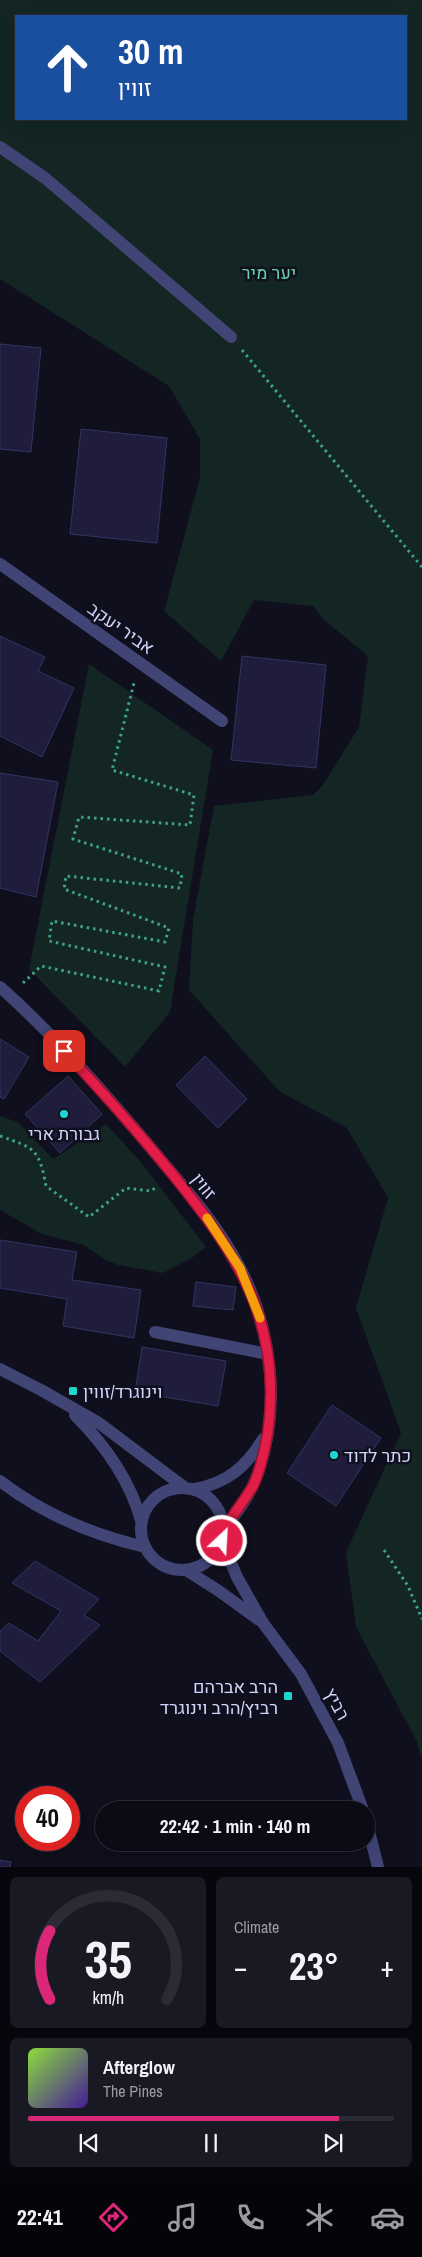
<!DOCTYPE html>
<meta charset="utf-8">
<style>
:root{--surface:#0b0b16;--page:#191923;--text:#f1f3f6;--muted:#9a9ba1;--line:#2b2b35;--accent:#db2777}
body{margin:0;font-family:"Archivo Narrow",Heebo,sans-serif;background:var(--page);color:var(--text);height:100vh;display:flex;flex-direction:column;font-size:19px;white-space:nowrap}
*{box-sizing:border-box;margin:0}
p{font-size:16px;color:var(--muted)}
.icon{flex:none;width:28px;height:28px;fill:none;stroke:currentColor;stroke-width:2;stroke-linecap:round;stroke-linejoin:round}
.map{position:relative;height:1867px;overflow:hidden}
.panel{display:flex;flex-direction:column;gap:10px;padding:10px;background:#06060c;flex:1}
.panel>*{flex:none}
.banner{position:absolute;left:15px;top:15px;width:392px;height:105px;border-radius:0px;box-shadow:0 5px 20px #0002,0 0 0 1px var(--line);background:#1a4fa0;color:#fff;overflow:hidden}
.speed{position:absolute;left:15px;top:1786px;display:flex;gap:10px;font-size:25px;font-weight:700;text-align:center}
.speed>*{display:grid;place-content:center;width:65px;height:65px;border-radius:50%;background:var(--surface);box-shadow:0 5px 20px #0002,0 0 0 1px var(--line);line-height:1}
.speed .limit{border:8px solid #d22;background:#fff;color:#111}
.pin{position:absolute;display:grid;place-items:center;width:42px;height:42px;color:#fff;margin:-21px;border-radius:10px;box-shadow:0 2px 8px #0006}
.me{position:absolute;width:55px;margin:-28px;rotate:25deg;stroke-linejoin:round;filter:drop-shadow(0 0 4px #0008)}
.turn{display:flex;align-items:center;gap:18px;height:105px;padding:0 20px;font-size:22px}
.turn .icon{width:65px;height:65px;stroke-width:2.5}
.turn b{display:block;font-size:35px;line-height:42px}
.big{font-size:38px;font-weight:800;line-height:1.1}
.panel .tile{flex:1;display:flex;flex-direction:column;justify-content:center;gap:8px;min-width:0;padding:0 18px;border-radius:8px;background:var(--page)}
.panel .dial{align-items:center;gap:0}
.dial svg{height:130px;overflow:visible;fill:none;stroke:var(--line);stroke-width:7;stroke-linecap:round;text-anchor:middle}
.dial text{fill:var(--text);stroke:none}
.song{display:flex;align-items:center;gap:15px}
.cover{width:60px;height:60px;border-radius:8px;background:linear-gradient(135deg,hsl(90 70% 55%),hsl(260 70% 35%))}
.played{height:5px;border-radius:2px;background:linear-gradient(90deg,var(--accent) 85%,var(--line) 85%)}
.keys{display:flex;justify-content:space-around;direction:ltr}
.heat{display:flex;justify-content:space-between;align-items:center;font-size:28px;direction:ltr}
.panel .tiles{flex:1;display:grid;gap:10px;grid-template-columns:1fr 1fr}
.tile:last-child{grid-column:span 2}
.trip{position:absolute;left:95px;top:1801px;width:280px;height:50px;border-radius:25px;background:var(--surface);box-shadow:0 5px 20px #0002,0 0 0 1px var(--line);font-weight:800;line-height:50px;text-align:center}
.tab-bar{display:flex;height:80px;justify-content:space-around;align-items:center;background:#040409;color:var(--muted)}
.tab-bar .icon{width:35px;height:35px}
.tab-bar .active{color:var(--accent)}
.tab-bar b{font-size:22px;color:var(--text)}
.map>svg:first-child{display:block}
.green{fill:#132623;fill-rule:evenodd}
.building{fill:#1f1d3b;stroke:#363364}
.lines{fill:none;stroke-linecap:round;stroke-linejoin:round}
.path{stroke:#3ea08d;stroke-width:3;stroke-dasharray:2.5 4;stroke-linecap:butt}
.minor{stroke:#404576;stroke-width:12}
.route-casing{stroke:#92132f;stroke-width:12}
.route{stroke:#e11d48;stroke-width:9}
.slow{stroke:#f59e0b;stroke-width:9}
.poi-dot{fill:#1fd7d1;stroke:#0f0f1d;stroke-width:2}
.labels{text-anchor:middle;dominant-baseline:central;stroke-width:5;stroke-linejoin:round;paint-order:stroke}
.park-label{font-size:18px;fill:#68cea7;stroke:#0f0f1d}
.street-label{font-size:18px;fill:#d1d2f8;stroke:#0f0f1d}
.poi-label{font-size:18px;fill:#d1d2f8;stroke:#0f0f1d;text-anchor:start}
</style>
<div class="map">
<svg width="422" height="1867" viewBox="0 0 422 1867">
<rect width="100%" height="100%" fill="#0f0f1d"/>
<path class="green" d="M0 0H422V1761L417 1742 356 1627 346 1552 401 1433 356 1308 388 1198 347 1128 279 1091 189 990 193 920 214 806 313 795 323 785 359 727 368 656 323 619 313 606 254 600 221 661 164 611 200 478V439L169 386 0 279ZM16 16H406V119H16Z
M89 664 213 750 170 1012 125 1067 29 969Z
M0 1116 18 1122 53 1159 106 1124 140 1161 206 1247 193 1257 163 1273 118 1265 104 1259 84 1245 42 1234 0 1210Z"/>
<path class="building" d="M0 344 41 348 31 452 0 449Z
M81 429 167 438 157 543 70 534Z
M0 636 45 657 38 671 74 688 42 757 0 736Z
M242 656 326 665 316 768 231 760Z
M0 773 58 782 36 897 0 888Z
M0 1039 29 1057 4 1099 0 1097Z
M205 1056 247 1099 218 1128 176 1085Z
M68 1076 102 1114 60 1153 25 1114Z
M0 1240 77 1252 72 1280 141 1290 134 1338 63 1326 67 1299 0 1288Z
M196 1282 236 1287 233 1310 193 1306Z
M142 1347 226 1361 218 1406 135 1392Z
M332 1405 381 1438 336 1506 287 1473Z
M35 1561 99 1599 84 1615 100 1625 40 1682 0 1651V1631L9 1623 38 1641 61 1611 12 1583Z
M0 1860 11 1862 10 1867H0Z"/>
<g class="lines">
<path class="path" d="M242 350 422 567
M23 983 41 966 159 991 165 967 49 941 52 921 165 942 169 928 64 889 66 876 180 888 182 874 73 839 79 817 190 825 194 795 112 770 134 683
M0 1136C34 1148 39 1148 46 1186L89 1217 126 1188 151 1191 158 1186
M384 1550 408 1586 422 1619"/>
<path class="minor" d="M0 147 45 178 231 337
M0 564 222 721
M0 987C52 1033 100 1088 145 1141 178 1181 216 1221 240 1268 272 1329 281 1408 258 1473 251 1494 236 1514 223 1531
M155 1332 268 1354
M0 1369 41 1390 99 1423 184 1487
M75 1415C105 1445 129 1478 141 1520
M0 1481C42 1513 93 1535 145 1547
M141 1529a41 41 0 1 1 82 0a41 41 0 1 1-82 0Z
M195 1489C227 1483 246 1467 263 1439
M222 1541 237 1577 263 1623 301 1674 338 1743 363 1810
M186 1570 219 1591 259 1620
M366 1820 378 1867"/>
</g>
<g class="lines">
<defs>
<path id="route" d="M64 1051C97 1086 129 1122 160 1159 229 1243 284 1315 268 1431 265 1449 261 1469 253 1486 243 1504 225 1521 222 1541"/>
</defs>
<use href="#route" class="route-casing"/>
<use href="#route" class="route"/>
<path class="slow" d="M207 1218 240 1268 260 1318"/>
</g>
<g class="poi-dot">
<circle cx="64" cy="1114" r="5"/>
<rect x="68" y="1386" width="10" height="10" rx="2.5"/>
<circle cx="334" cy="1455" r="5"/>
<rect x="283" y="1691" width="10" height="10" rx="2.5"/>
</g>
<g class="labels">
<g class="park-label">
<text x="269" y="272">יער מיר</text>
</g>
<g class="street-label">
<text transform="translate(121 628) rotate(35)">אביר יעקב</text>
<text transform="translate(204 1186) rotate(52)">זווין</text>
<text transform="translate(337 1704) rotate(62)">רביץ</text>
</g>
<g class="poi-label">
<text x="64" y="1133" text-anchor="middle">גבורת ארי</text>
<text x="83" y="1391">וינוגרד/זווין</text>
<text x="344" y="1455">כתר לדוד</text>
<text x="278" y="1686" text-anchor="end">הרב אברהם<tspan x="278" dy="21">רביץ/הרב וינוגרד</tspan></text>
</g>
</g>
</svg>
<div class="speed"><div class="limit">40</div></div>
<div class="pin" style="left:64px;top:1051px;background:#d93025"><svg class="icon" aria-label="arrive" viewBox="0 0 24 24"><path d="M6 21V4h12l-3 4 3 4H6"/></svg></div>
<svg class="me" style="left:222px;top:1541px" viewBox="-20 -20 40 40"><circle r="17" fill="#e11d48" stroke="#fff" stroke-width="3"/><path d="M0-11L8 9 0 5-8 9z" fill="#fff"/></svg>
<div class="trip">22:42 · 1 min · 140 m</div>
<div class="banner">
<div class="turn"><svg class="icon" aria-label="ahead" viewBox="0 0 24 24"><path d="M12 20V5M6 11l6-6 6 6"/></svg><div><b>30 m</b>זווין</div></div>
</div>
</div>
<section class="panel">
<div class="tiles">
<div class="tile dial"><svg viewBox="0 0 100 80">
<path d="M14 69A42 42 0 1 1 86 69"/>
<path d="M14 69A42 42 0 0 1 14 27" stroke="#db2777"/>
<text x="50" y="56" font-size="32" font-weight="700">35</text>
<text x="50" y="72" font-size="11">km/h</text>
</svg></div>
<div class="tile"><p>Climate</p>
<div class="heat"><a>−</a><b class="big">23°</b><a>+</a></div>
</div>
<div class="tile">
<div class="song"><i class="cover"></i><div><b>Afterglow</b><p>The Pines</p></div></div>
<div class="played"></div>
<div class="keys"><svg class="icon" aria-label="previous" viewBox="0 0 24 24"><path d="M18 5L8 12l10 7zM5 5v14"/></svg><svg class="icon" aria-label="pause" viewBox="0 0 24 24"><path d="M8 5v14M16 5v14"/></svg><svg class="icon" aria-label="next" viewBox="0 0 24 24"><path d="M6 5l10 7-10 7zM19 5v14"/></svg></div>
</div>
</div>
</section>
<nav class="tab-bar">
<b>22:41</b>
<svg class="icon active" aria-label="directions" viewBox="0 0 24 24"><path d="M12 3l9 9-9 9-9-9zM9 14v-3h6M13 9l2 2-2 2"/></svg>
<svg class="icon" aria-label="music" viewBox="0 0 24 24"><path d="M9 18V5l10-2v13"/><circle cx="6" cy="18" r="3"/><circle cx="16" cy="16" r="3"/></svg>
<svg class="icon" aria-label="phone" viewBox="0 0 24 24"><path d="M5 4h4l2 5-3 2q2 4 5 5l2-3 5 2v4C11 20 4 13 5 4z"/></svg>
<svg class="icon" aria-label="climate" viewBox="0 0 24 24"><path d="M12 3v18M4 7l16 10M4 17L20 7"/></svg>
<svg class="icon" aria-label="car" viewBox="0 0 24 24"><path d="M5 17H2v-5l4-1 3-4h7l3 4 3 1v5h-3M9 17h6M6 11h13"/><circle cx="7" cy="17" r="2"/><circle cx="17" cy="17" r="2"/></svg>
</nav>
